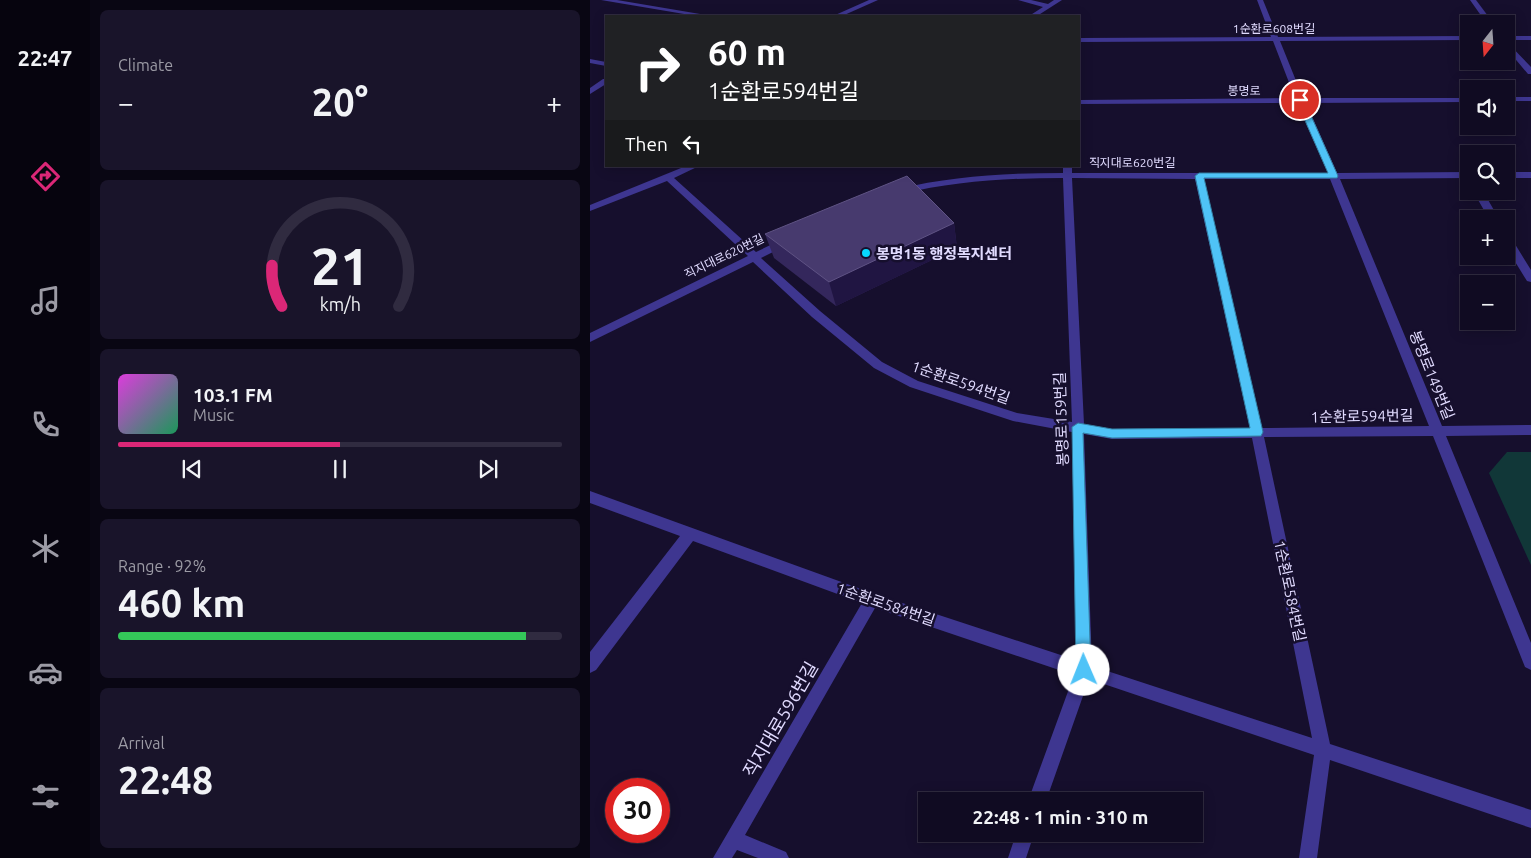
<!DOCTYPE html>
<meta charset="utf-8">
<style>
:root{--surface:#100b22;--page:#19142a;--text:#f1f3f6;--muted:#9c9ba5;--line:#302b40;--accent:#db2777}
body{margin:0;font-family:Ubuntu,"Noto Sans KR",sans-serif;background:var(--page);color:var(--text);height:100vh;display:flex;flex-direction:column;font-size:19px;white-space:nowrap}
*{box-sizing:border-box;margin:0}
p{font-size:16px;color:var(--muted)}
.icon{flex:none;width:28px;height:28px;fill:none;stroke:currentColor;stroke-width:2;stroke-linecap:round;stroke-linejoin:round}
.map{position:relative;flex:1;overflow:hidden}
.panel{display:flex;flex-direction:column;gap:10px;padding:10px;background:#090613;width:500px}
.panel>*{flex:none}
.guide{position:absolute;left:15px;top:15px;width:475px;height:152px;border-radius:0px;box-shadow:0 2px 12px #0003,0 0 0 1px var(--line);background:#202124;color:#fff;overflow:hidden}
.needle{width:32px;rotate:197deg}
.controls{position:absolute;left:870px;top:15px;display:grid;gap:10px}
.controls a{display:grid;place-items:center;width:55px;height:55px;border-radius:0px;background:var(--surface);box-shadow:0 2px 12px #0003,0 0 0 1px var(--line);font-size:25px}
.speed{position:absolute;left:15px;top:778px;display:flex;gap:10px;font-size:25px;font-weight:700;text-align:center}
.speed>*{display:grid;place-content:center;width:65px;height:65px;border-radius:50%;background:var(--surface);box-shadow:0 2px 12px #0003,0 0 0 1px var(--line);line-height:1}
.speed .limit{border:8px solid #d22;background:#fff;color:#111}
.pin{position:absolute;display:grid;place-items:center;width:42px;height:42px;color:#fff;margin:-21px;border:2px solid #fff;border-radius:50%;box-shadow:0 1px 5px #0007}
.me{position:absolute;width:55px;margin:-28px;rotate:359deg;stroke-linejoin:round;filter:drop-shadow(0 0 4px #0008)}
.turn{display:flex;align-items:center;gap:18px;height:105px;padding:0 20px;font-size:22px}
.turn .icon{width:65px;height:65px;stroke-width:2.5}
.turn b{display:block;font-size:35px;line-height:42px}
.then{display:flex;align-items:center;height:48px;padding:0 20px;background:#0003;gap:10px;font-size:19px}
.big{font-size:38px;font-weight:700;line-height:1.1}
.panel .card{flex:1;display:flex;flex-direction:column;justify-content:center;gap:8px;min-width:0;padding:0 18px;border-radius:8px;background:var(--page)}
.panel .dial{align-items:center;gap:0}
.dial svg{height:130px;overflow:visible;fill:none;stroke:var(--line);stroke-width:7;stroke-linecap:round;text-anchor:middle}
.dial text{fill:var(--text);stroke:none}
.song{display:flex;align-items:center;gap:15px}
.cover{width:60px;height:60px;border-radius:8px;background:linear-gradient(135deg,hsl(300 70% 55%),hsl(150 70% 35%))}
.played{height:5px;border-radius:2px;background:linear-gradient(90deg,var(--accent) 50%,var(--line) 50%)}
.keys{display:flex;justify-content:space-around;direction:ltr}
.heat{display:flex;justify-content:space-between;align-items:center;font-size:28px;direction:ltr}
.charge{height:8px;border-radius:4px;background:linear-gradient(90deg,#34c759 92%,var(--line) 0)}
.trip{position:absolute;left:328px;top:792px;width:285px;height:50px;border-radius:0px;background:var(--surface);box-shadow:0 2px 12px #0003,0 0 0 1px var(--line);font-weight:700;line-height:50px;text-align:center}
main{display:flex;flex:1;min-height:0}
.tabs{display:flex;flex-direction:column;width:90px;justify-content:space-around;align-items:center;background:#06040e;color:var(--muted)}
.tabs .icon{width:35px;height:35px}
.tabs .active{color:var(--accent)}
.tabs b{font-size:22px;color:var(--text)}
.map>svg:first-child{display:block}
.green{fill:#113738}
.lines{fill:none;stroke-linecap:round;stroke-linejoin:round}
.minor{fill:#3e3690;fill-rule:evenodd}
.wall{fill:#34275c}
.shaded-wall{fill:#201542}
.building{fill:#473a6e;stroke:#5f5384}
.route{fill:#4fc3f7;stroke:#337fa1}
.poi-dot{fill:#07d8ff;stroke:#160f2d;stroke-width:2}
.labels{text-anchor:middle;dominant-baseline:central;stroke-width:5;stroke-linejoin:round;paint-order:stroke}
.far-street-label{font-size:12px;fill:#e1dbff;stroke:#160f2d}
.poi-label{font-size:15px;font-weight:bold;fill:#e1dbff;stroke:#160f2d;text-anchor:start}
.street-label{font-size:15px;fill:#e1dbff;stroke:#160f2d}
.near-street-label{font-size:18px;fill:#e1dbff;stroke:#160f2d}
</style>
<main>
<nav class="tabs">
<b>22:47</b>
<svg class="icon active" aria-label="directions" viewBox="0 0 24 24"><path d="M12 3l9 9-9 9-9-9zM9 14v-3h6M13 9l2 2-2 2"/></svg>
<svg class="icon" aria-label="music" viewBox="0 0 24 24"><path d="M9 18V5l10-2v13"/><circle cx="6" cy="18" r="3"/><circle cx="16" cy="16" r="3"/></svg>
<svg class="icon" aria-label="phone" viewBox="0 0 24 24"><path d="M5 4h4l2 5-3 2q2 4 5 5l2-3 5 2v4C11 20 4 13 5 4z"/></svg>
<svg class="icon" aria-label="climate" viewBox="0 0 24 24"><path d="M12 3v18M4 7l16 10M4 17L20 7"/></svg>
<svg class="icon" aria-label="car" viewBox="0 0 24 24"><path d="M5 17H2v-5l4-1 3-4h7l3 4 3 1v5h-3M9 17h6M6 11h13"/><circle cx="7" cy="17" r="2"/><circle cx="17" cy="17" r="2"/></svg>
<svg class="icon" aria-label="filters" viewBox="0 0 24 24"><path d="M4 7h16M4 17h16"/><circle cx="9" cy="7" r="2"/><circle cx="15" cy="17" r="2"/></svg>
</nav>
<section class="panel">
<div class="card"><p>Climate</p>
<div class="heat"><a>−</a><b class="big">20°</b><a>+</a></div>
</div>
<div class="card dial"><svg viewBox="0 0 100 80">
<path d="M14 69A42 42 0 1 1 86 69"/>
<path d="M14 69A42 42 0 0 1 8 44" stroke="#db2777"/>
<text x="50" y="56" font-size="32" font-weight="700">21</text>
<text x="50" y="72" font-size="11">km/h</text>
</svg></div>
<div class="card">
<div class="song"><i class="cover"></i><div><b>103.1 FM</b><p>Music</p></div></div>
<div class="played"></div>
<div class="keys"><svg class="icon" aria-label="previous" viewBox="0 0 24 24"><path d="M18 5L8 12l10 7zM5 5v14"/></svg><svg class="icon" aria-label="pause" viewBox="0 0 24 24"><path d="M8 5v14M16 5v14"/></svg><svg class="icon" aria-label="next" viewBox="0 0 24 24"><path d="M6 5l10 7-10 7zM19 5v14"/></svg></div>
</div>
<div class="card"><p>Range · 92%</p><b class="big">460 km</b><div class="charge"></div></div>
<div class="card"><p>Arrival</p><b class="big">22:48</b></div>
</section>
<div class="map">
<svg width="941" height="858" viewBox="0 0 941 858">
<rect width="100%" height="100%" fill="#160f2d"/>
<path class="green" d="M917 452H941V565L899 473Z"/>
<g class="lines">
<path class="minor" d="M11 0H27L122 16H106Z
M279 0H288L252 16H243Z
M428 0H441L458 4 464 0H472L447 16H439L453 7Z
M667 0H673L688 37 879 36V40L690 41 713 98H879V102L716 103 747 173 879 172V178L750 179 852 426 941 425V435L856 436 941 643V670L935 667 933 662 843 436 674 437 740 744 941 810V828L740 760 727 858H709L724 755 499 679 456 801H438L484 675 285 608 155 835 196 852 199 858H168L147 850 142 858H123L272 603 103 541 6 670 0 673V652L90 536 0 503V491L282 593 486 660 482 432 423 421 320 387 284 368 222 317 163 262 0 342V333L158 256 77 181 0 211V205L96 166H109L84 178 166 252 191 240H199V244L171 258 230 311 292 362 328 381 427 413 482 422 473 178C418 178 365 181 311 194L306 191 308 189C362 176 417 173 473 173V166H482V173H738L707 103 489 104V100L705 98 683 41 489 42V38L681 37ZM482 178 605 179 660 428 522 429 494 424ZM614 179H740L839 426 672 428ZM494 434 522 439 662 438 722 738 502 666Z
M880 0H886L904 24H897Z
M916 36H941V40H916Z
M916 41 941 67V74H938L916 48Z
M0 59 16 62V66L0 63Z
M13 79H16V84L0 94V88Z
M916 97H941V101H916Z
M916 172H941V178H916Z
M883 191H893L909 219H899Z
M916 235 920 236 941 270V282L937 281 916 247Z
M426 834H444L436 858H418Z"/>
</g>
<path class="wall" d="M364 223 367 248 246 306 184 258 175 234Z"/>
<path class="shaded-wall" d="M364 223 367 248 246 306 239 282Z"/>
<path class="building" d="M317 176 364 223 239 282 175 234Z"/>
<path class="route" d="M710 98 714 100 748 176 747 178H614L673 432 671 436 522 438 493 433 501 670 499 675 494 677 488 675 486 670 482 427 488 423 522 429 660 428 605 176 609 173H738L706 100Z"/>
<circle class="poi-dot" cx="276" cy="253" r="5"/>
<g class="labels">
<g class="far-street-label">
<text x="684" y="28">1순환로608번길</text>
<text x="654" y="90">봉명로</text>
<text x="542" y="162">직지대로620번길</text>
<text transform="translate(134 256) rotate(-26)">직지대로620번길</text>
</g>
<g class="poi-label">
<text x="286" y="253">봉명1동 행정복지센터</text>
</g>
<g class="street-label">
<text transform="translate(842 375) rotate(68)">봉명로149번길</text>
<text transform="translate(371 382) rotate(19)">1순환로594번길</text>
<text transform="translate(772 416) rotate(-1)">1순환로594번길</text>
<text transform="translate(471 419) rotate(-92)">봉명로159번길</text>
<text transform="translate(700 591) rotate(78)">1순환로584번길</text>
<text transform="translate(296 604) rotate(19)">1순환로584번길</text>
</g>
<g class="near-street-label">
<text transform="translate(190 719) rotate(-60)">직지대로596번길</text>
</g>
</g>
</svg>
<div class="controls">
<a><svg class="needle" viewBox="-14 -14 28 28"><path d="M0-13l5 13h-10z" fill="#e53935"/><path d="M0 13l5-13h-10z" fill="#9c9ba5"/></svg></a>
<a><svg class="icon" aria-label="sound" viewBox="0 0 24 24"><path d="M4 9h4l5-4v14l-5-4H4zM17 9q2 3 0 6"/></svg></a>
<a><svg class="icon" aria-label="search" viewBox="0 0 24 24"><circle cx="10" cy="10" r="6"/><path d="M15 15l6 6"/></svg></a>
<a>+</a>
<a>−</a>
</div>
<div class="speed"><div class="limit">30</div></div>
<div class="pin" style="left:710px;top:100px;background:#d93025"><svg class="icon" aria-label="arrive" viewBox="0 0 24 24"><path d="M6 21V4h12l-3 4 3 4H6"/></svg></div>
<svg class="me" style="left:494px;top:670px" viewBox="-20 -20 40 40"><circle r="19" fill="#fff"/><path d="M0-13L10 11 0 6-10 11z" fill="#4fc3f7"/></svg>
<div class="trip">22:48 · 1 min · 310 m</div>
<div class="guide">
<div class="turn"><svg class="icon" aria-label="right" viewBox="0 0 24 24"><path d="M7 20v-9h11M14 6l5 5-5 5"/></svg><div><b>60 m</b>1순환로594번길</div></div>
<div class="then">Then<svg class="icon" aria-label="left" viewBox="0 0 24 24"><path d="M17 20v-9H6M10 6l-5 5 5 5"/></svg></div>
</div>
</div>
</main>
